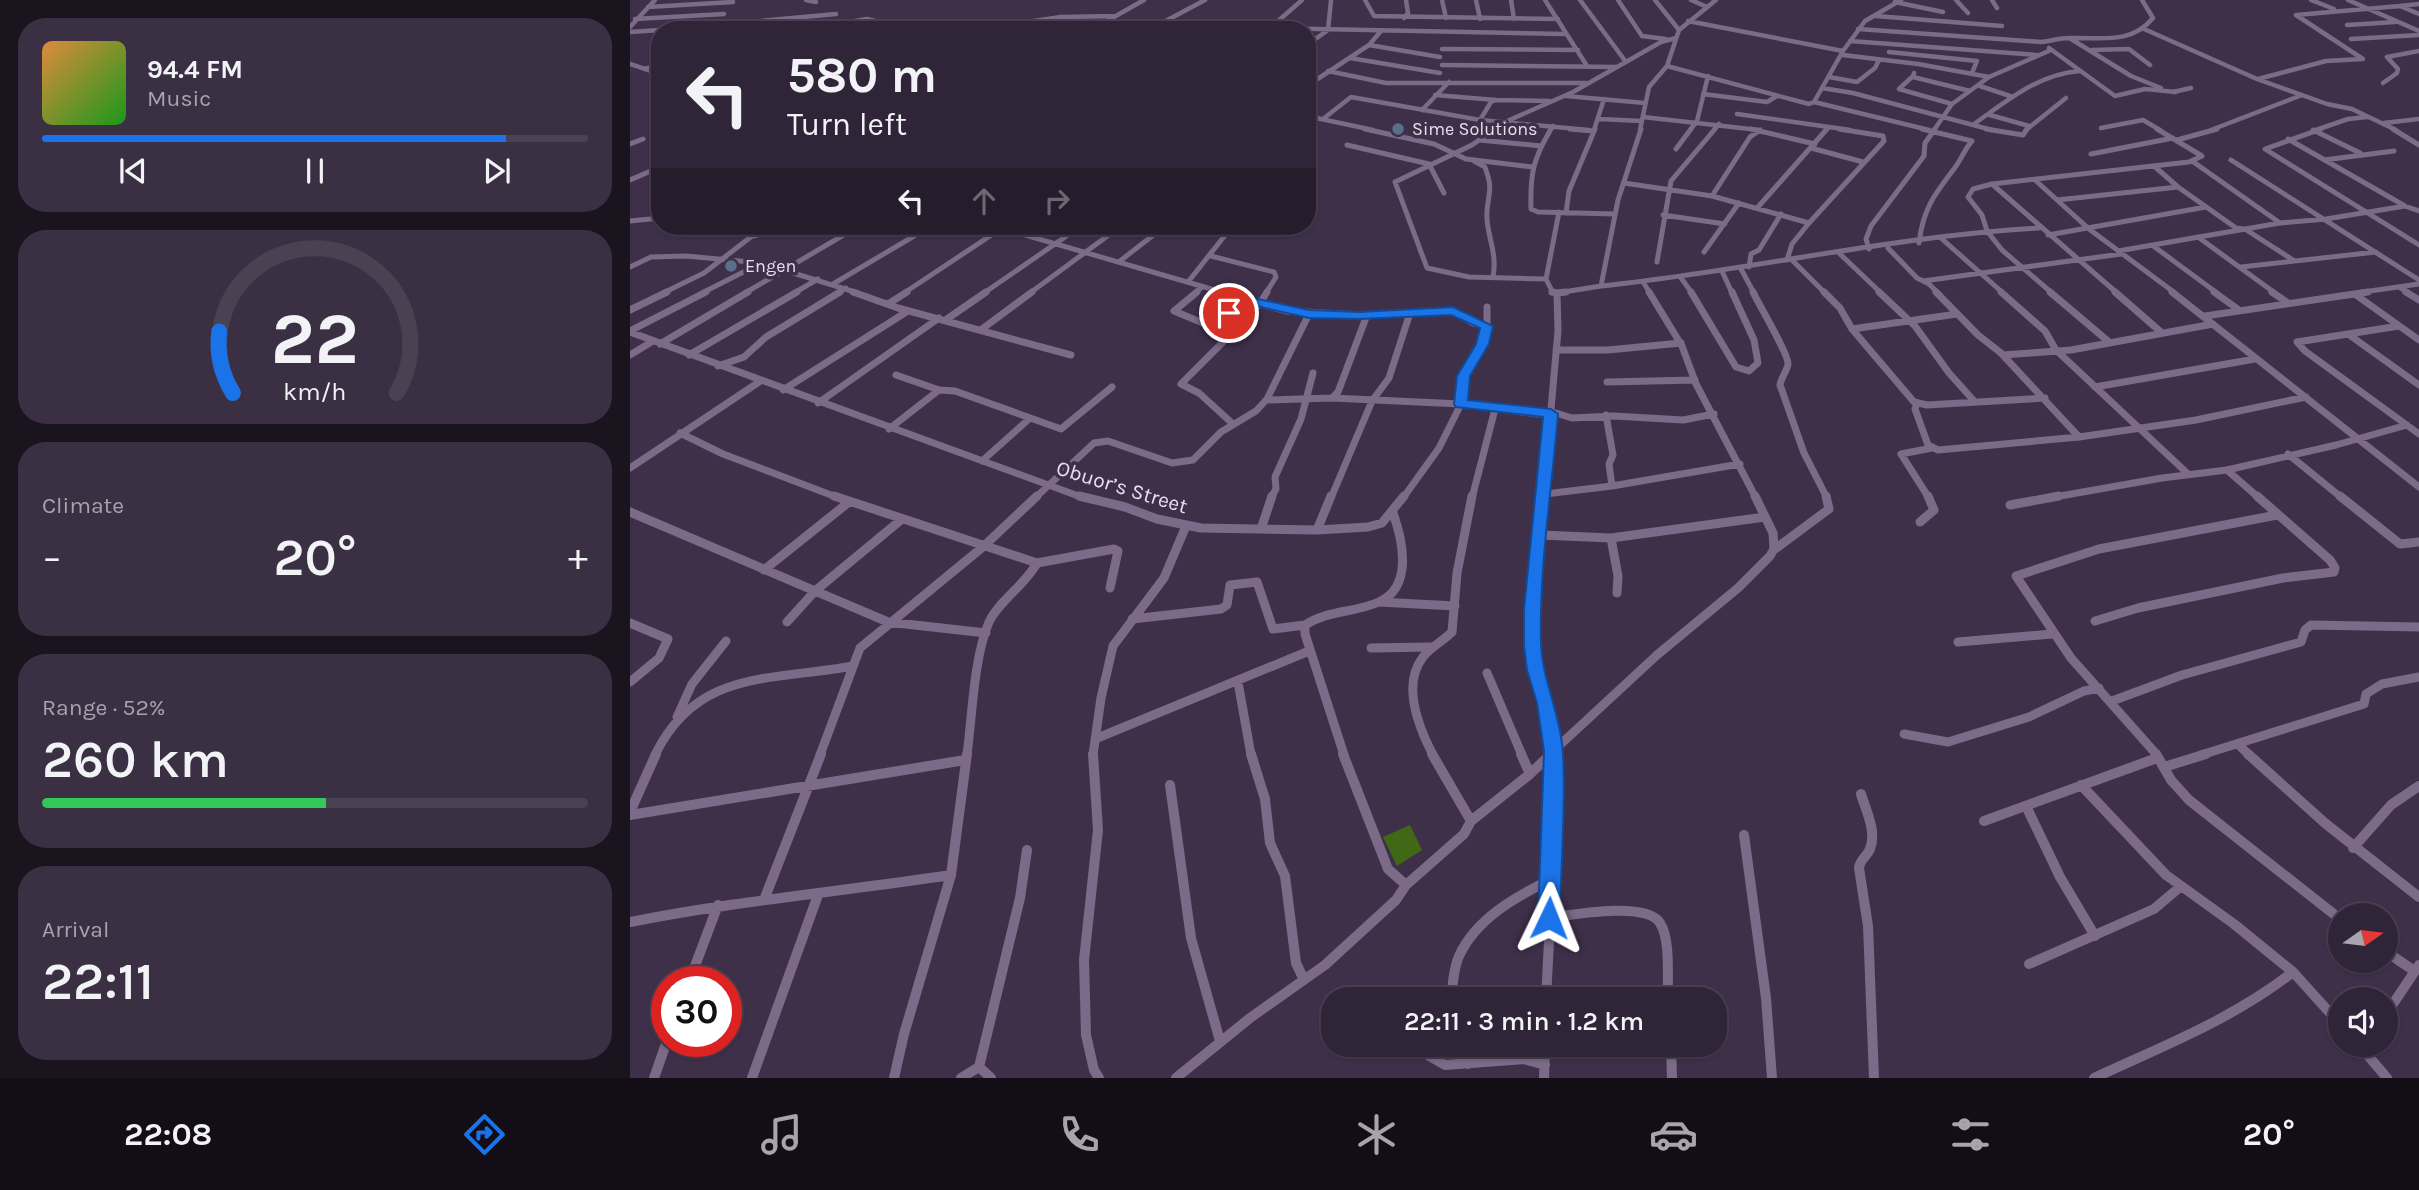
<!DOCTYPE html>
<meta charset="utf-8">
<style>
:root{--surface:#2f2438;--page:#3b3043;--text:#f1f3f6;--muted:#a7a4ae;--line:#4a4153;--accent:#1a73e8}
body{margin:0;font-family:Karla,sans-serif;background:var(--page);color:var(--text);height:100vh;display:flex;flex-direction:column;font-size:26px;white-space:nowrap}
*{box-sizing:border-box;margin:0}
p{font-size:23px;color:var(--muted)}
.icon{flex:none;width:38px;height:38px;fill:none;stroke:currentColor;stroke-width:2;stroke-linecap:round;stroke-linejoin:round}
.map{position:relative;flex:1;overflow:hidden}
.sheet{display:flex;flex-direction:column;gap:18px;padding:18px;background:#1a141f;width:630px}
.sheet>*{flex:none}
.guide{position:absolute;left:21px;top:21px;width:665px;height:214px;border-radius:28px;box-shadow:0 2px 5px #0004,0 0 0 2px var(--line);background:#2f2438;color:var(--text);overflow:hidden}
.needle{width:46px;rotate:76deg}
.buttons{position:absolute;left:1698px;top:903px;display:grid;gap:14px}
.buttons a{display:grid;place-items:center;width:70px;height:70px;border-radius:50%;background:var(--surface);box-shadow:0 2px 5px #0004,0 0 0 2px var(--line);font-size:35px}
.speed{position:absolute;left:21px;top:966px;display:flex;gap:14px;font-size:35px;font-weight:700;text-align:center}
.speed>*{display:grid;place-content:center;width:91px;height:91px;border-radius:50%;background:var(--surface);box-shadow:0 2px 5px #0004,0 0 0 2px var(--line);line-height:1}
.speed .limit{border:10px solid #d22;background:#fff;color:#111}
.pin{position:absolute;display:grid;place-items:center;width:60px;height:60px;color:#fff;margin:-30px;border:4px solid #fff;border-radius:50%;box-shadow:0 2px 7px #0007}
.me{position:absolute;width:77px;margin:-38px;rotate:2deg;stroke-linejoin:round;filter:drop-shadow(0 0 5px #0008)}
.turn{display:flex;align-items:center;gap:24px;height:147px;padding:0 21px;font-size:32px}
.turn .icon{width:91px;height:91px;stroke-width:2.5}
.turn b{display:block;font-size:49px;line-height:60px}
.lanes{display:flex;align-items:center;height:66px;padding:0 21px;background:#0003;justify-content:center;gap:35px;direction:ltr}
.lanes .off{opacity:.35}
.big{font-size:52px;font-weight:600;line-height:1.1}
.sheet .card{flex:1;display:flex;flex-direction:column;justify-content:center;gap:10px;min-width:0;padding:0 24px;border-radius:28px;background:var(--page)}
.sheet .dial{align-items:center;gap:0}
.dial svg{height:182px;overflow:visible;fill:none;stroke:var(--line);stroke-width:7;stroke-linecap:round;text-anchor:middle}
.dial text{fill:var(--text);stroke:none}
.song{display:flex;align-items:center;gap:21px}
.cover{width:84px;height:84px;border-radius:10px;background:linear-gradient(135deg,hsl(30 70% 55%),hsl(120 70% 35%))}
.played{height:7px;border-radius:4px;background:linear-gradient(90deg,var(--accent) 85%,var(--line) 85%)}
.keys{display:flex;justify-content:space-around;direction:ltr}
.heat{display:flex;justify-content:space-between;align-items:center;font-size:38px;direction:ltr}
.charge{height:10px;border-radius:5px;background:linear-gradient(90deg,#34c759 52%,var(--line) 0)}
.trip{position:absolute;left:691px;top:987px;width:406px;height:70px;border-radius:28px;background:var(--surface);box-shadow:0 2px 5px #0004,0 0 0 2px var(--line);font-weight:600;line-height:70px;text-align:center}
.menu{display:flex;height:112px;justify-content:space-around;align-items:center;background:#130e16;color:var(--muted)}
.menu .icon{width:49px;height:49px}
.menu .active{color:var(--accent)}
.menu b{font-size:32px;color:var(--text)}
main{display:flex;flex:1;min-height:0}
.map>svg:first-child{display:block}
.green{fill:#416814}
.lines{fill:none;stroke-linecap:round;stroke-linejoin:round}
.minor-far4{stroke:#7b6b88;stroke-width:4.5}
.minor-far3{stroke:#7b6b88;stroke-width:5}
.minor-far2{stroke:#7b6b88;stroke-width:7}
.minor-far1{stroke:#7b6b88;stroke-width:9}
.minor{stroke:#7b6b88;stroke-width:10}
.route{fill:#1a73e8;stroke:#114b97;stroke-width:2}
.service-dot{fill:#5c6f8a;stroke:#3f304a;stroke-width:2.5}
.labels{text-anchor:middle;dominant-baseline:central;stroke-width:7;stroke-linejoin:round;paint-order:stroke}
.far-poi-label{font-size:18px;fill:#e7deee;stroke:#3f304a;text-anchor:start}
.street-label{font-size:21px;fill:#e7deee;stroke:#3f304a}
</style>
<main>
<section class="sheet">
<div class="card">
<div class="song"><i class="cover"></i><div><b>94.4 FM</b><p>Music</p></div></div>
<div class="played"></div>
<div class="keys"><svg class="icon" aria-label="previous" viewBox="0 0 24 24"><path d="M18 5L8 12l10 7zM5 5v14"/></svg><svg class="icon" aria-label="pause" viewBox="0 0 24 24"><path d="M8 5v14M16 5v14"/></svg><svg class="icon" aria-label="next" viewBox="0 0 24 24"><path d="M6 5l10 7-10 7zM19 5v14"/></svg></div>
</div>
<div class="card dial"><svg viewBox="0 0 100 80">
<path d="M14 69A42 42 0 1 1 86 69"/>
<path d="M14 69A42 42 0 0 1 8 42" stroke="#1a73e8"/>
<text x="50" y="56" font-size="32" font-weight="700">22</text>
<text x="50" y="72" font-size="11">km/h</text>
</svg></div>
<div class="card"><p>Climate</p>
<div class="heat"><a>−</a><b class="big">20°</b><a>+</a></div>
</div>
<div class="card"><p>Range · 52%</p><b class="big">260 km</b><div class="charge"></div></div>
<div class="card"><p>Arrival</p><b class="big">22:11</b></div>
</section>
<div class="map">
<svg width="1789" height="1078" viewBox="0 0 1789 1078">
<rect width="100%" height="100%" fill="#3f304a"/>
<path class="green" d="M780 825 792 850 767 866 753 837Z"/>
<g class="lines">
<path class="minor-far4" d="M176 0 186 2
M735 0 744 16 928 19
M812 0 816 18
M846 0 850 19
M881 0 884 19
M915 0 957 66
M950 0 996 62
M988 0 1012 36 1036 39
M1025 0 1049 30
M1061 0 1077 7
M1326 0 1338 13
M1362 0 1367 8
M1681 0 1704 9
M1718 0 1789 31
M1265 2 1313 12
M1789 4 1770 6 1789 14
M18 7 103 2
M1246 16 1372 26
M774 18 778 13 776 0
M5 19 94 14
M1058 21 1213 51
M1717 25 1765 22
M0 27 25 0
M639 28 936 34
M640 28 672 0
M1228 29 1411 42C1420 41 1430 38 1439 38 1470 37 1501 45 1523 18L1512 0
M1514 29 1627 79 1697 104 1722 109 1766 130
M33 30 206 14
M173 30 237 19 273 28 300 30
M233 30 257 25
M340 30 431 17 486 16
M461 30 514 0
M552 30 530 24 575 0
M0 32 30 30
M1441 39 1501 76 1531 88
M1721 39 1789 35
M1220 41 1406 55
M677 45 698 30 701 0
M739 45 810 57
M1419 48 1485 96 1515 89 1546 92
M812 49 948 50
M1462 50 1499 49 1520 65
M1259 52 1347 61 1342 73
M1213 55 1288 64 1359 77
M720 58 810 73
M0 64 30 74
M812 65 987 67
M1037 66 1179 104 1184 102 1213 51 1235 21 1271 0
M15 69 30 64
M698 71 756 83H956
M1284 73 1283 77 1340 91
M1283 76 1269 89 1322 104
M1199 77 1227 82 1245 68 1249 60
M1628 79 1696 61 1733 59 1666 15 1770 6
M1753 83 1767 73 1768 69 1757 57 1789 51
M677 86 739 45 751 31
M1350 86 1383 97
M1192 88 1223 93 1362 130
M1543 92 1561 88
M1073 94 1137 102 1147 96
M805 95 866 100
M936 96 1015 103
M920 101 866 100 861 102 850 120 958 130
M1184 102 1299 130
M792 110 819 82
M1107 114 1199 127
M1360 115 1399 126
M677 116 743 130
M1013 117 1129 130
M693 119 721 97 850 120
M969 119 1012 121
M1754 123 1789 119
M1344 124C1377 101 1408 74 1450 71
M1471 128 1513 120 1530 130
M863 130 875 122 943 92 1031 42 1046 38
M920 130 923 126
M964 130 974 99
M1010 130 1019 87 1037 66 1049 30 1086 0
M1060 130 1067 121 1078 76
M1084 130 1089 124
M1196 130 1199 127 1220 130
M1304 130 1322 104 1359 77 1421 50
M1396 130 1436 98
M1581 130 1672 95
M1686 130 1718 119 1737 117"/>
<path class="minor-far3" d="M735 129 804 144 836 159 903 167
M865 129 842 145 765 182 797 268 839 277 916 279
M921 129C903 159 900 174 901 209L908 212 985 214
M940 129 963 131
M1121 129 1185 144
M1356 129 1393 135 1397 129
M1691 129 1635 149 1789 245
M1763 129 1789 145
M1683 130 1730 153
M1658 139 1775 206 1789 211
M849 140 911 146
M1547 140 1587 129
M0 144 13 139
M717 145 799 164 814 193
M1181 148 1233 162
M1046 149 1061 129
M1461 154 1543 138
M1601 160 1789 280
M1694 160 1764 151
M844 161 855 167C863 190 859 189 857 211 855 233 868 250 863 277
M1562 161 1650 223
M677 164H682
M1524 166 1548 187 1606 228 1615 229 1663 260
M0 180 30 167
M1405 180 1459 229 1545 293
M994 183 1082 196 1179 223 1162 244 1157 260
M1362 184 1487 293
M1082 196 1120 137 1130 130
M1427 200 1548 187
M1128 207 1197 129
M936 213 939 191 965 129
M1033 215 1095 224
M0 221 30 218
M1179 223 1254 141 1253 136 1209 129
M36 226 129 230
M364 226 595 293
M1418 235 1576 207
M124 236 155 226
M1568 237 1645 293
M1312 239 1373 293
M1289 243C1293 209 1304 195 1324 169 1331 160 1334 150 1342 141L1292 129
M1522 245 1587 293
M1258 248 1287 278 1299 284 1308 293
M1239 249 1236 239 1241 226 1294 156 1295 143 1305 129
M1488 251 1650 223 1696 219 1775 206
M1074 252 1109 203
M1210 254 1251 293
M581 256 644 272 646 277 636 293
M1162 260 1195 293
M490 261 535 226
M1027 262 1041 181 1085 129
M0 267 21 257 56 256 131 263 228 293
M1119 267 1121 254 1129 250 1151 214
M1611 267 1746 252
M1111 269 1124 293
M1092 271 1102 293
M1051 278 1062 293
M1293 281 1491 254
M558 282 600 229
M1013 282 1020 293
M203 284 301 226
M971 286C1117 271 1262 236 1409 228
M1769 287 1779 293
M33 293 74 273 135 226
M72 293 131 263
M115 293 229 226
M164 293 188 279
M207 293 216 288
M274 293 372 228
M354 293 451 226
M400 293 491 226
M565 293 572 287
M927 293H923L916 279 929 212
M927 293 971 286 988 200 1011 129
M1422 293 1372 250 1357 231 1352 215 1338 197 1343 189 1362 184 1559 162 1572 156 1527 129
M1726 293 1789 284"/>
<path class="minor-far2" d="M223 292 268 308 441 355
M567 292 544 311 597 333 598 337 551 384 569 393 603 424
M589 292 656 311 729 315 823 311 843 323 857 326
M922 292 927 293
M1019 292 1052 346 1066 384 1126 498
M1061 292 1106 367 1119 371 1128 363 1124 340 1102 292
M1123 292C1129 305 1159 355 1158 364 1157 371 1151 378 1150 385L1174 453 1197 498
M1194 292 1210 308 1222 329 1284 402 1297 405 1415 398
M1249 292 1285 326 1319 373 1345 402
M1306 292 1348 335 1371 353 1449 437
M1371 292 1415 331 1426 350 1558 474
M1420 292 1479 342
M1485 292 1532 333
M1542 292 1789 487
M1584 292 1609 310
M1642 292 1658 303
M1776 292 1789 300
M1726 295 1789 340
M258 304 277 292
M629 305 637 292
M0 310 37 292
M1575 316 1738 292
M317 319 356 292
M583 325 614 300
M1769 326 1667 342 1675 351 1789 434
M352 329 402 292
M1222 329 1327 314
M0 331 76 292
M0 332 454 498
M1718 334 1789 385
M30 344 118 292
M926 350H978L1051 343
M0 355 23 341
M59 355 167 292
M1373 355 1441 350 1583 324
M88 366 114 357 136 337 210 292
M266 375 309 390 325 391 431 429 482 387
M977 382 1065 380
M1465 387 1625 359
M153 390 278 311
M702 398 831 404 907 414 926 413 942 418 984 416 1053 420 1084 414
M637 400 702 398 708 392 737 315
M188 403 309 318
M1287 403 1285 409 1298 445 1308 450 1449 437 1566 420 1676 397
M259 429 309 390
M50 433 93 454 209 498
M1658 454 1712 498
M352 461 399 419
M0 468 129 382
M1597 470 1629 498
M982 486 1110 464
M915 494 982 486 979 464 983 455 976 415
M405 498 464 443 478 441 542 463 563 460 591 432 626 411 637 399 679 314
M641 498 646 489 645 477 671 419 683 373
M701 498 742 401 759 378 780 313
M773 498 809 448 831 404 834 376 857 333V307
M842 498 865 409
M913 498 928 331 927 293 936 292
M1299 498 1271 454 1302 448
M1419 498 1532 478 1597 470 1706 445 1777 425"/>
<path class="minor-far1" d="M204 496 407 563C395 585 368 602 359 622 344 656 342 717 337 755
M449 496 495 507 527 519 571 528 687 530 738 527 752 523 774 496
M913 496C909 548 899 602 904 654 907 689 922 720 924 755
M1710 496 1770 544 1789 542
M1380 505 1429 496
M0 512 258 622 356 633
M1290 522 1304 510 1298 496
M631 529 642 496
M687 530 701 496
M911 535 981 538 988 576 987 593
M981 538 1135 517
M1145 549 1199 509 1196 496
M407 563 484 549 488 551 480 588
M134 570 219 502
M749 602 825 606
M502 619 591 609 597 605 600 585 627 582 643 629 675 625
M1465 621 1508 608 1653 578 1704 572 1705 568 1700 560 1627 496
M157 622 185 591 272 519
M0 623 38 639 29 658 0 682
M1328 642 1422 634
M741 648 801 647
M857 673 892 755
M608 682 621 755
M1482 701 1552 675 1671 642 1675 630 1681 625 1789 627
M47 717 62 684 96 641
M1274 734 1318 742 1399 717 1454 691 1469 688
M465 739 679 651
M1608 744 1619 755
M25 755C67 669 141 681 223 666
M190 755 230 648 354 546 407 496
M463 755 471 698 483 646 534 578 556 526
M714 755 675 634V625C698 610 724 613 749 602 783 587 773 541 763 513
M803 755C789 728 771 685 793 657 801 647 813 641 822 632L827 573 842 496
M919 755 1027 655 1108 588 1140 556 1144 549 1143 533 1125 496
M1527 755 1441 658 1386 576 1469 549 1647 515
M1571 755 1734 704 1736 694 1752 684 1789 677"/>
<path class="minor" d="M463 754 468 830 454 960 456 1035 464 1070 469 1078
M621 754 635 799 640 843 655 876 666 963 674 980
M713 754 758 869 776 885
M802 754 841 821
M891 754 900 774
M1526 754 1541 780 1559 800 1710 919
M1618 754 1696 824 1789 897
M1534 767 1576 754
M540 785 561 938 590 1041
M1451 785 1536 875 1604 924 1663 972 1710 1024
M1231 794C1236 811 1247 831 1240 849 1237 857 1230 859 1229 868L1238 926 1244 1078
M1396 806 1430 877 1465 936
M0 812 26 754
M0 815 335 760
M1354 821 1527 758
M1114 835 1136 998 1142 1078
M1723 848 1761 805 1789 786
M134 900 191 754
M919 918C942 915 1016 901 1030 923 1041 940 1037 979 1038 999
M0 922C106 901 214 891 321 875
M1755 951 1783 970
M1399 964 1524 909 1550 887
M59 982 88 905
M821 999C823 985 823 969 829 956 846 919 885 897 920 880
M916 999 924 845V754
M1755 1016 1789 965
M780 1045 815 1065 894 1059 915 1065
M834 1045 838 1064
M1041 1045 1042 1078
M1729 1045 1757 1078
M24 1078 37 1041
M122 1078 188 895
M264 1078 274 1034 321 875 337 754
M331 1078 349 1067
M361 1078 349 1067 390 898 397 850
M546 1078 620 1018 695 965 766 900 776 885 834 834 841 821 900 774 921 754
M914 1078 915 1045
M1464 1078C1533 1046 1603 1019 1663 972"/>
</g>
<path class="route" d="M614 296 679 310 729 312 823 307 863 326 859 344 840 376 838 400 921 409 928 414C922 489 909 567 911 643 912 680 931 715 933 753 936 807 931 863 930 918L927 926 919 929 912 926 908 918 914 751 907 703 897 670 894 646V610L913 417 826 407 824 404 827 376 846 344 850 328 821 315 729 319 679 318 617 304 603 315H594V310Z"/>
<g class="service-dot">
<circle cx="768" cy="129" r="7"/>
<circle cx="101" cy="266" r="7"/>
</g>
<g class="labels">
<g class="far-poi-label">
<text x="782" y="129">Sime Solutions</text>
<text x="115" y="266">Engen</text>
</g>
<g class="street-label">
<text transform="translate(492 487) rotate(17)">Obuor’s Street</text>
</g>
</g>
</svg>
<div class="buttons">
<a><svg class="needle" viewBox="-14 -14 28 28"><path d="M0-13l5 13h-10z" fill="#e53935"/><path d="M0 13l5-13h-10z" fill="#a7a4ae"/></svg></a>
<a><svg class="icon" aria-label="sound" viewBox="0 0 24 24"><path d="M4 9h4l5-4v14l-5-4H4zM17 9q2 3 0 6"/></svg></a>
</div>
<div class="speed"><div class="limit">30</div></div>
<div class="pin" style="left:599px;top:313px;background:#d93025"><svg class="icon" aria-label="arrive" viewBox="0 0 24 24"><path d="M6 21V4h12l-3 4 3 4H6"/></svg></div>
<svg class="me" style="left:919px;top:918px" viewBox="-20 -20 40 40"><path d="M0-17L14 15 0 8-14 15z" fill="#1a73e8" stroke="#fff" stroke-width="4"/></svg>
<div class="trip">22:11 · 3 min · 1.2 km</div>
<div class="guide">
<div class="turn"><svg class="icon" aria-label="left" viewBox="0 0 24 24"><path d="M17 20v-9H6M10 6l-5 5 5 5"/></svg><div><b>580 m</b>Turn left</div></div>
<div class="lanes"><svg class="icon" aria-label="left" viewBox="0 0 24 24"><path d="M17 20v-9H6M10 6l-5 5 5 5"/></svg><svg class="icon off" aria-label="ahead" viewBox="0 0 24 24"><path d="M12 20V5M6 11l6-6 6 6"/></svg><svg class="icon off" aria-label="right" viewBox="0 0 24 24"><path d="M7 20v-9h11M14 6l5 5-5 5"/></svg></div>
</div>
</div>
</main>
<nav class="menu">
<b>22:08</b>
<svg class="icon active" aria-label="directions" viewBox="0 0 24 24"><path d="M12 3l9 9-9 9-9-9zM9 14v-3h6M13 9l2 2-2 2"/></svg>
<svg class="icon" aria-label="music" viewBox="0 0 24 24"><path d="M9 18V5l10-2v13"/><circle cx="6" cy="18" r="3"/><circle cx="16" cy="16" r="3"/></svg>
<svg class="icon" aria-label="phone" viewBox="0 0 24 24"><path d="M5 4h4l2 5-3 2q2 4 5 5l2-3 5 2v4C11 20 4 13 5 4z"/></svg>
<svg class="icon" aria-label="climate" viewBox="0 0 24 24"><path d="M12 3v18M4 7l16 10M4 17L20 7"/></svg>
<svg class="icon" aria-label="car" viewBox="0 0 24 24"><path d="M5 17H2v-5l4-1 3-4h7l3 4 3 1v5h-3M9 17h6M6 11h13"/><circle cx="7" cy="17" r="2"/><circle cx="17" cy="17" r="2"/></svg>
<svg class="icon" aria-label="filters" viewBox="0 0 24 24"><path d="M4 7h16M4 17h16"/><circle cx="9" cy="7" r="2"/><circle cx="15" cy="17" r="2"/></svg>
<b>20°</b>
</nav>
